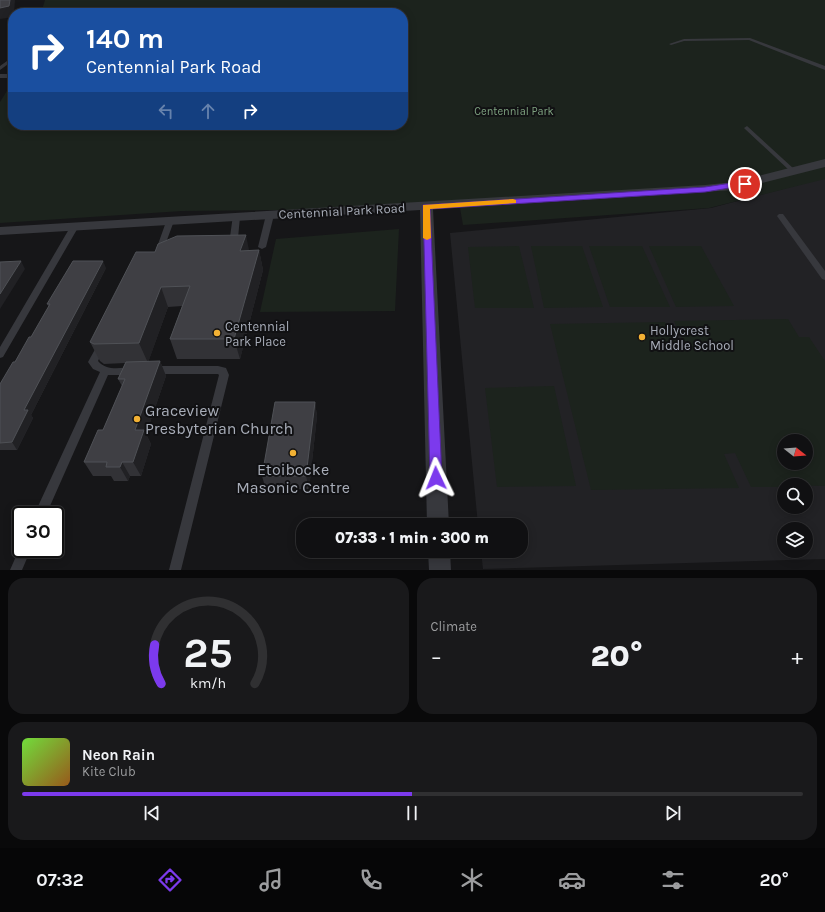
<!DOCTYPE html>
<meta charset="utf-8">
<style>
:root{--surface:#101012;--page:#19191b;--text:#f1f3f6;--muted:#9c9d9f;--line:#303032;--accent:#7c3aed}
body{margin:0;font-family:Karla,sans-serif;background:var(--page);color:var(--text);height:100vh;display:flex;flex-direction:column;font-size:15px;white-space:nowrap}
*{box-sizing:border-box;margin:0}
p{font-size:13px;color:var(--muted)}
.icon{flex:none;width:22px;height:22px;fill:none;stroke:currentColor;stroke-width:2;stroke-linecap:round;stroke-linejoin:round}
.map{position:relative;height:570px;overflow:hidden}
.details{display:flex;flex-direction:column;gap:8px;padding:8px;background:#09090a;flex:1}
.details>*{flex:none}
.banner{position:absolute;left:8px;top:8px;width:400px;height:122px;border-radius:16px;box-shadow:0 2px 10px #0003,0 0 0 1px var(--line);background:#1a4fa0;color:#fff;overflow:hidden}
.needle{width:26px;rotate:107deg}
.buttons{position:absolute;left:777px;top:434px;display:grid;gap:8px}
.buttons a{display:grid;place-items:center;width:36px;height:36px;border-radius:50%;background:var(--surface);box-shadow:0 2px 10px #0003,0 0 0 1px var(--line);font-size:20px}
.speed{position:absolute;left:12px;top:506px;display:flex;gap:8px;font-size:20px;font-weight:700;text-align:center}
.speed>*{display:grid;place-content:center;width:52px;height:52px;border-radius:50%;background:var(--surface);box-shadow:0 2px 10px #0003,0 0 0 1px var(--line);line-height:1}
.speed .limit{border:2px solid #111;border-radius:6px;background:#fff;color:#111}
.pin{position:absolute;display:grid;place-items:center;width:34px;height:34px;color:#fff;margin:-17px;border:2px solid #fff;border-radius:50%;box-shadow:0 1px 4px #0007}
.me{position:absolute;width:44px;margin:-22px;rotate:358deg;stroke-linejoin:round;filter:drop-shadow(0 0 3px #0008)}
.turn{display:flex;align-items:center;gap:14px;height:84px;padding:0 12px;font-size:18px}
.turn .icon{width:52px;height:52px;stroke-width:2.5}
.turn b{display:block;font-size:28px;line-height:34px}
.lanes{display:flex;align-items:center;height:38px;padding:0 12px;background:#0003;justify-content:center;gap:20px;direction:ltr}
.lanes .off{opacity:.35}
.big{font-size:30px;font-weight:800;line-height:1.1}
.details .card{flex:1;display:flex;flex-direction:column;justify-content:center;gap:6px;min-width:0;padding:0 14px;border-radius:16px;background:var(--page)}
.details .dial{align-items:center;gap:0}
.dial svg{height:104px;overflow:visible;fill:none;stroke:var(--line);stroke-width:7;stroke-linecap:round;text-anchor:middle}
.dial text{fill:var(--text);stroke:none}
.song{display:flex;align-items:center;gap:12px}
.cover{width:48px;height:48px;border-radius:6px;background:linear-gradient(135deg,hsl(100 70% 55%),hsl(30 70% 35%))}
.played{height:4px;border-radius:2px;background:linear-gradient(90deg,var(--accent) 50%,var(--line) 50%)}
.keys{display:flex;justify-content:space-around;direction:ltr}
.heat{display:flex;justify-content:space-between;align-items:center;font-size:22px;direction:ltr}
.details .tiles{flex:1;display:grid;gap:8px;grid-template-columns:1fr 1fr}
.card:last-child{grid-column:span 2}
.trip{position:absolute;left:296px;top:518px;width:232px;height:40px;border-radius:16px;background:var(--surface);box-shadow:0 2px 10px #0003,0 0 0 1px var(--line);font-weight:800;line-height:40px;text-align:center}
.dock{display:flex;height:64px;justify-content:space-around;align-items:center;background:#060607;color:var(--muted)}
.dock .icon{width:28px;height:28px}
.dock .current{color:var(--accent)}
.dock b{font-size:18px;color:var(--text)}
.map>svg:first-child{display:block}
.built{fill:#222225;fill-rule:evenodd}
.green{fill:#1c231d;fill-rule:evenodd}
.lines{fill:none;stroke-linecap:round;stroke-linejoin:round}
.service{fill:#37383d;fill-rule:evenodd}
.minor{fill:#37383d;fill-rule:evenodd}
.wall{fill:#323236}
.shaded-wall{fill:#212124}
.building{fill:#3f3f44;stroke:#4f5156}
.route{fill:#7c3aed;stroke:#51269a}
.slow{fill:#f59e0b}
.poi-dot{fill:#f2b134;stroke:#111113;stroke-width:1.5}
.labels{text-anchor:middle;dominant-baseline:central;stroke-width:4;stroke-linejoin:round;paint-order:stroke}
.far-park-label{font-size:11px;fill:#7fa381;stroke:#111113}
.street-label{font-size:13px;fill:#a8adb8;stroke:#111113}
.poi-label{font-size:13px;fill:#a8adb8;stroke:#111113;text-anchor:start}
.near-poi-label{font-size:16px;fill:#a8adb8;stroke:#111113;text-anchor:start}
</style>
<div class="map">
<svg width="825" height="570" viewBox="0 0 825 570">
<rect width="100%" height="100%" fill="#161618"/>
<path class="built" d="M825 178V559L483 569 481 551H521V525H478L450 233 711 208ZM784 441H806V463H784ZM784 485H806V507H784ZM784 529H806V551H784Z"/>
<path class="green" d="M45 0H825V179L709 208 463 225 460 208 182 211 0 223V102L13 81V125H403V13H41Z
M399 229 395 311 260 312 276 239Z
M519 246 534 308H475L468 247Z
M531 246H582L603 307 544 308Z
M589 246H642L670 307H610Z
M649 246H701L734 306 676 307Z
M788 319 799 337H809L825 361V486L784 485V487H751L735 453 724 454 739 488 591 490 550 324 665 322 673 339H682L674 321ZM784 441H806V463H784Z
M554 386 576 486 497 487 485 388Z"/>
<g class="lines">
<path class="service" d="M750 38 825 66V70L749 40 684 41 671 45 669 44 684 39Z
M11 48H13L11 62 0 70V66L7 61Z
M0 74H13V78H0Z
M747 126 794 169V171H790L745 129 744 128Z
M270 213 274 215 266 247 262 249 258 247 266 215Z
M779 214H783L825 271V280L822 279 777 216Z
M233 215H236L240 217 238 238 230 245H224L223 243 230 237Z
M167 219H173L174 221 164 248 166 250 162 252H157L156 250Z
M72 224H75L79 226 3 357 0 358V347Z
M101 343 104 344 105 346 98 361C106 371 120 368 132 367L135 368 137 371 135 374 132 375H108L46 515H34L100 372 93 369 88 362 98 344Z
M153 366H218L226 368 229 375 181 570H169L219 375 218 374H153L150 373 148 370 150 367Z
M21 545V549H31L22 570H10Z"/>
<path class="minor" d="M825 159V167L734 190 433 209 449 525H427L420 210 0 235V227L705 185 734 182Z
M428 551H450L451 570H429Z"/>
</g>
<path class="wall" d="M259 250 263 270 240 359H177L170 339 182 306 168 307 148 362 160 361 166 376 146 434 151 444 141 476H130L128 481H114L111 476H93L84 462 103 430 122 386 118 379 125 363 104 364 100 361 90 342 155 252Z
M106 268 31 415 33 418 17 450H0V384L31 337 49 307 47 304Z
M315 402 317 416 309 489 266 490 262 476Z"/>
<path class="shaded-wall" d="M10 0H15L14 13H13V17L0 19V8Z
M246 235 250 255 240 251Z
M259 250 263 270 240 359 234 339Z
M21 261 25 269 0 309V294Z
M103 261 106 268 31 415 33 418 17 450 12 442 24 410Z
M161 287 168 307 148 363 139 343Z
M160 361 166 376 146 434 151 444 141 476 133 462 135 430Z
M315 402 317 416 309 489 306 476Z
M122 462 130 476 128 481 120 467Z"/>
<path class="building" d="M0 0H10L9 6 0 8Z
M246 235 240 251 259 250 234 339H170L190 286 161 287 139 343 94 344 90 342 136 252H155L158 244 177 236Z
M21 261 0 294V262Z
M73 261H103L24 410H28L12 442 0 443V384L13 362H15L29 337H31L50 304H47Z
M160 361 135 430H144L133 462H122L120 467H106L107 462H84L98 430H103L125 379H118L126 362Z
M275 402H315L306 476H262Z"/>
<path class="route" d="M745 181 748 182V185L705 192 430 209 442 478 441 482 436 484 432 482 430 478 423 205 705 187Z"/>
<path class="slow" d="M513 199 516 200V203L430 209 431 238 427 240 423 238V205Z"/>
<g class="poi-dot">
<circle cx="217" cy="333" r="4"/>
<circle cx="642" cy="337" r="4"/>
<circle cx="137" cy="419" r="4"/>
<circle cx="293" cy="453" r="4"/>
</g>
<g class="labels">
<g class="far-park-label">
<text x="514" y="111">Centennial Park</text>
</g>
<g class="street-label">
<text transform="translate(342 211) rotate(-3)">Centennial Park Road</text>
</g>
<g class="poi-label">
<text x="225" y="326">Centennial<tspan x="225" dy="15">Park Place</tspan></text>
<text x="650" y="330">Hollycrest<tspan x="650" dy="15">Middle School</tspan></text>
</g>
<g class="near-poi-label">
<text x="145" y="410">Graceview<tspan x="145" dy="18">Presbyterian Church</tspan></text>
<text x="293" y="469" text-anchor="middle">Etoibocke<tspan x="293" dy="18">Masonic Centre</tspan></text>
</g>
</g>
</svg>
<div class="buttons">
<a><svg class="needle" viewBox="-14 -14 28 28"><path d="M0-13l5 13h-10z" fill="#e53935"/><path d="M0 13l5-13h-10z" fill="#9c9d9f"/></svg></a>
<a><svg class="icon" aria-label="search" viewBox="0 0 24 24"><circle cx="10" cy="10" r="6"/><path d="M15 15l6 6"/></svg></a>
<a><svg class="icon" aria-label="layers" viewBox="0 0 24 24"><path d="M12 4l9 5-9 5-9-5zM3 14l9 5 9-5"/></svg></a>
</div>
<div class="speed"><div class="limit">30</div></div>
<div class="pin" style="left:745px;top:184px;background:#d93025"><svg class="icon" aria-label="arrive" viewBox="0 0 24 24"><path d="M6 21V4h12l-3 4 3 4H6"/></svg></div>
<svg class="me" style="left:436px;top:478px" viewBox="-20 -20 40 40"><path d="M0-17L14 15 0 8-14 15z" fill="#7c3aed" stroke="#fff" stroke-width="4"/></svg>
<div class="trip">07:33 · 1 min · 300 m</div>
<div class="banner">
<div class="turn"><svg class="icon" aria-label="right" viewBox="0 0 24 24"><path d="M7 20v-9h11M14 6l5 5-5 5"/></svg><div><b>140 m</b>Centennial Park Road</div></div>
<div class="lanes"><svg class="icon off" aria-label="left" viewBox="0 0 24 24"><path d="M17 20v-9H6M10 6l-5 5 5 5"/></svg><svg class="icon off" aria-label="ahead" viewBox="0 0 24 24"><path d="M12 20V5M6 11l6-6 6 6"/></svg><svg class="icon" aria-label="right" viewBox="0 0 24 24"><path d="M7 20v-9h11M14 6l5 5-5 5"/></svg></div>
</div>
</div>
<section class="details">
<div class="tiles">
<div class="card dial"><svg viewBox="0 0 100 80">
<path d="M14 69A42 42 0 1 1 86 69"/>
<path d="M14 69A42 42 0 0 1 9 39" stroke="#7c3aed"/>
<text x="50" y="56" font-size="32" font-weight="700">25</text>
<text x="50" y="72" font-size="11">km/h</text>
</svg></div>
<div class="card"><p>Climate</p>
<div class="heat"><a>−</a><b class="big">20°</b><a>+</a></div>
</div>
<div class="card">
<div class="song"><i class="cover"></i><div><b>Neon Rain</b><p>Kite Club</p></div></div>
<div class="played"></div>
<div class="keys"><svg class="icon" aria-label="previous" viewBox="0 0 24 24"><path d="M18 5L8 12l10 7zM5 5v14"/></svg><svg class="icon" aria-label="pause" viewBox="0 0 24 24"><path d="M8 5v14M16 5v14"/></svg><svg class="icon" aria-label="next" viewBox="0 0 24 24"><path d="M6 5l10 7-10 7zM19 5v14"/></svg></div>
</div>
</div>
</section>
<nav class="dock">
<b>07:32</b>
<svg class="icon current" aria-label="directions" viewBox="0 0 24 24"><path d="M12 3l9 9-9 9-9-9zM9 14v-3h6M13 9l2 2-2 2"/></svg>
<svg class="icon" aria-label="music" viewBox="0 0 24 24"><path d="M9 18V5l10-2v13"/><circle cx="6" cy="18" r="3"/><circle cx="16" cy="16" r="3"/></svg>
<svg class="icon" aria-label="phone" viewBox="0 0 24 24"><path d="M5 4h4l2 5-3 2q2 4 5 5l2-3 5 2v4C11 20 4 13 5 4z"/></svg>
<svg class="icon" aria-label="climate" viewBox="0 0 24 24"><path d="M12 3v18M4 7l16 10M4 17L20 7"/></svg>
<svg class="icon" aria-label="car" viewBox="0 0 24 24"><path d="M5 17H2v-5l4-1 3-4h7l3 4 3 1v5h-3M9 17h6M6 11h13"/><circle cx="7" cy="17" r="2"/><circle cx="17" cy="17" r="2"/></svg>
<svg class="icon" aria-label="filters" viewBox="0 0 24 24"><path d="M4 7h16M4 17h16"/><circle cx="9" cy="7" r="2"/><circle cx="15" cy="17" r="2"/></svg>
<b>20°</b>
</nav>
